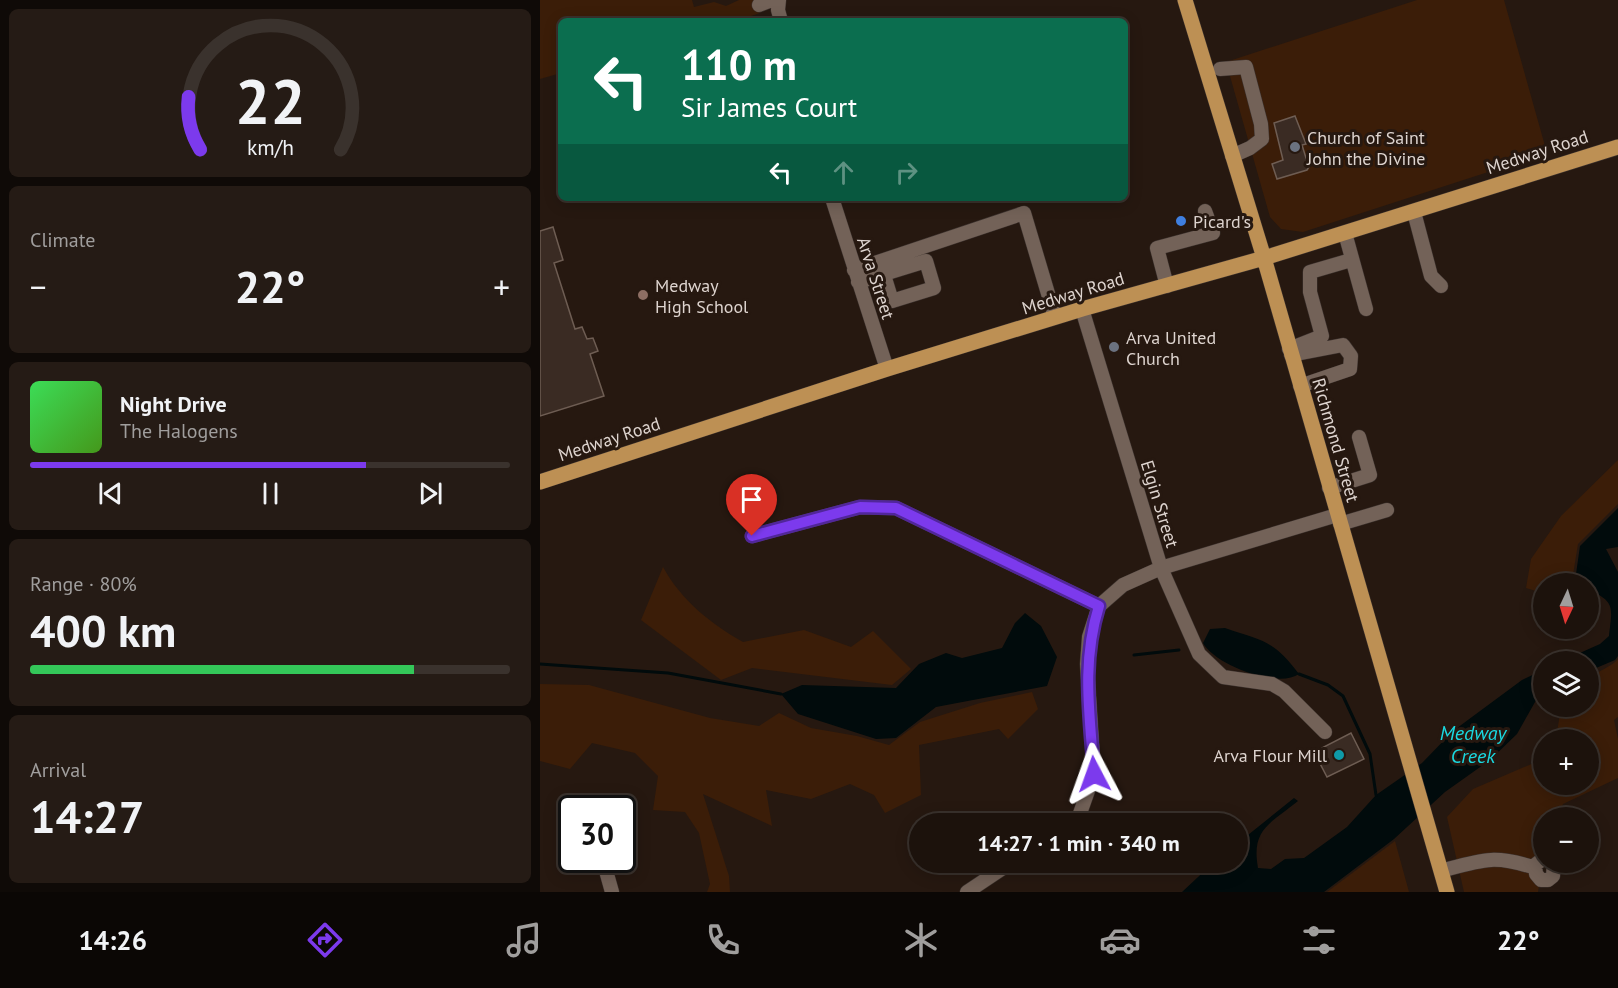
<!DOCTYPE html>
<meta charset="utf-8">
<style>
:root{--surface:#1c120c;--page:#251b15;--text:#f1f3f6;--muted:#a09e9d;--line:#3a322d;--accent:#7c3aed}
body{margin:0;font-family:"PT Sans",sans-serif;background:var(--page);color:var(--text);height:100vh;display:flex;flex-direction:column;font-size:22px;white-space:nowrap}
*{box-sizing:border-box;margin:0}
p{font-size:20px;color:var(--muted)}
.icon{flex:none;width:33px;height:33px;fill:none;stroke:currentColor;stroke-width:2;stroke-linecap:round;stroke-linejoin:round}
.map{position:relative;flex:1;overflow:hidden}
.details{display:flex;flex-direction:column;gap:9px;padding:9px;background:#0f0a07;width:540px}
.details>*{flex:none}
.top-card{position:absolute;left:18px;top:18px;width:570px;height:183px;border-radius:9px;box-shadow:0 3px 15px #0003,0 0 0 2px var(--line);background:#0b6e4f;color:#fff;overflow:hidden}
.needle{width:39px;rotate:184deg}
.controls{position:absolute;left:993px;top:573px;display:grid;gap:12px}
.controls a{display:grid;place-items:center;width:66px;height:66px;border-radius:50%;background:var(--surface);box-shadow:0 3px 15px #0003,0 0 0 2px var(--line);font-size:30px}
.speed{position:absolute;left:18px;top:795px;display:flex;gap:12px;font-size:30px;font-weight:700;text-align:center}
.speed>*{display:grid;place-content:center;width:78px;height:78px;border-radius:50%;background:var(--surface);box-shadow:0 3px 15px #0003,0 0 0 2px var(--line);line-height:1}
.speed .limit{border:3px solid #111;border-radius:9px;background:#fff;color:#111}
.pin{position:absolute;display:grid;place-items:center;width:51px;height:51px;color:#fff;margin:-62px -26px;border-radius:50% 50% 50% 0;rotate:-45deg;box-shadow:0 0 6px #0007}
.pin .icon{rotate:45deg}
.me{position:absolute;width:66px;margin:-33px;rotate:356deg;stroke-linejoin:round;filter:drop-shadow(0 0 4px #0008)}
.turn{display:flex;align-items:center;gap:21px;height:126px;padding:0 24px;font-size:27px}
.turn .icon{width:78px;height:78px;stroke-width:2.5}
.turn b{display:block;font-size:42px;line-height:51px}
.lanes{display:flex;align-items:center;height:57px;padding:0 24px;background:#0003;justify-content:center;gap:30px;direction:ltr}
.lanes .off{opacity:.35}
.big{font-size:45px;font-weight:600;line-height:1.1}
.details .card{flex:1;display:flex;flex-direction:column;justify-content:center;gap:9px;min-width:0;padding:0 21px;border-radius:9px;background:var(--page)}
.details .dial{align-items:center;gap:0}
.dial svg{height:156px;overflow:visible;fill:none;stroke:var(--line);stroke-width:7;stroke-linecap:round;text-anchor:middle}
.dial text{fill:var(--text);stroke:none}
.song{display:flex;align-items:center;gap:18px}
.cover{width:72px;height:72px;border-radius:9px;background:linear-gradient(135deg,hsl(130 70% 55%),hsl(100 70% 35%))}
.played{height:6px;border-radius:3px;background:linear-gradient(90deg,var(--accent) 70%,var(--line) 70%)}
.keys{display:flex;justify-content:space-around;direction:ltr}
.heat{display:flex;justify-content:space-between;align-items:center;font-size:33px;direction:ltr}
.charge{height:9px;border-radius:4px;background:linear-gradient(90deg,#34c759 80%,var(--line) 0)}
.trip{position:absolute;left:369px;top:813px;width:339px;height:60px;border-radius:30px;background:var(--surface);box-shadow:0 3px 15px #0003,0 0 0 2px var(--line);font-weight:600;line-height:60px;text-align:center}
.tabs{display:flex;height:96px;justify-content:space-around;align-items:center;background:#0b0705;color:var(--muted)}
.tabs .icon{width:42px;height:42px}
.tabs .on{color:var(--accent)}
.tabs b{font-size:27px;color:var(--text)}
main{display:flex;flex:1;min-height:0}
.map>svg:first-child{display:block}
.green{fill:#3b1d08}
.water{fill:#010b0c}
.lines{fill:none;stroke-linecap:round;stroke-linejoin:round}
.stream{stroke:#010b0c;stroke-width:3}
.building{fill:#3a2b23;stroke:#6e5d53;stroke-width:1.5}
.minor-casing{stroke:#3c322e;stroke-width:15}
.major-casing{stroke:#3c322e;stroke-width:16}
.minor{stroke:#736258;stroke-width:14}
.major{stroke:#bd9054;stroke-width:15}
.route-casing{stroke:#51269a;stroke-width:15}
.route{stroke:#7c3aed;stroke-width:10}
.worship-dot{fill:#6b7280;stroke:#261810;stroke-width:2}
.shop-dot{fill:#3f7fe0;stroke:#261810;stroke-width:2}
.education-dot{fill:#8d6e63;stroke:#261810;stroke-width:2}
.culture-dot{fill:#0f9aa8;stroke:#261810;stroke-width:2}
.labels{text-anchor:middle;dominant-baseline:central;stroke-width:6;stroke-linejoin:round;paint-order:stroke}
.poi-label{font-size:18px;fill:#ded4cf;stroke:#261810;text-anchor:start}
.street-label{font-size:18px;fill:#ded4cf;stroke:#261810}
.water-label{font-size:20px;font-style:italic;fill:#1ad9e1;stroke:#261810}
</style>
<main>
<section class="details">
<div class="card dial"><svg viewBox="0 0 100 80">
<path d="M14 69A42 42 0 1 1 86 69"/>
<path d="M14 69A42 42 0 0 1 8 42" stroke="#7c3aed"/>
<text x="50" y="56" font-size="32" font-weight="700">22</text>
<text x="50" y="72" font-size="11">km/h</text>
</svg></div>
<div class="card"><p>Climate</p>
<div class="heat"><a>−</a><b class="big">22°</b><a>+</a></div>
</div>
<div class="card">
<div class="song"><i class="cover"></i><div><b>Night Drive</b><p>The Halogens</p></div></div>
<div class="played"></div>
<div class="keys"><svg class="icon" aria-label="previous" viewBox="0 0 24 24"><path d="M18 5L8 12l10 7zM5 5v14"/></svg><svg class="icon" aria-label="pause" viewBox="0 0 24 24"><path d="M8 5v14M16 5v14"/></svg><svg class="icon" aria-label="next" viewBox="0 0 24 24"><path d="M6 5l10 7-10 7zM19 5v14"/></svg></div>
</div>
<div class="card"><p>Range · 80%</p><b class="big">400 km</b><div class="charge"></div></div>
<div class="card"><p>Arrival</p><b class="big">14:27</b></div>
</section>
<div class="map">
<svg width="1078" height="892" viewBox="0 0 1078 892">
<rect width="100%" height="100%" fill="#261810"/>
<path class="green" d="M0 0H152L154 7 174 2 186 6 199 0H215L220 13 196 21H21V73L0 79Z
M877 0H964L1007 153 763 232 741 229 730 217 686 62Z
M1078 460V504L1038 544 1032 581 1034 583 1004 584 1003 593 986 588 991 559 1021 516Z
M123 567C141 600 171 624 203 642L264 630 311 647 333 631 371 669 352 685 212 668 181 680 101 620Z
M1078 659V717L1074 720 1078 739V778L1023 804 1018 817 1004 818 1003 861 998 892H924L907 817 933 789 1003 759 1004 784H1048V740L1016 739 1021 707 1048 706 1049 679C1057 671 1073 666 1078 659Z
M0 684 49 685 170 718 219 726 239 713 271 728 317 736 349 745 380 722 440 703 492 692 498 709 468 739 459 729 379 745 381 795 345 813 334 795 310 784 271 799 226 790 232 826 163 794 189 876 190 892H167L170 884 159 833 145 812 113 810 118 776 95 753 52 743 30 769 0 761Z
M855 841 869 892H787Z"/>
<path class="water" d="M1078 508V547L1066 549 1078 572V656L1075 660 1049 671 1048 662 1022 661 1060 644 1069 636C1072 608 1076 602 1049 590L1048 584 1035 581 1040 546Z
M485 613 501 626 517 657 507 686 396 707 356 738 336 739 258 714 241 694 262 685 356 688 379 664 406 653 422 658 462 648 475 623Z
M685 628C723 641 734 640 759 674 738 689 675 665 663 643L670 629Z
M1003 670V688L977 734 950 760 905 792 854 839 784 892H642L673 863 698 862V843L754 798 758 801C730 824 711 829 718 868L731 869 745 859 764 858 771 853 807 827 836 795 882 763 913 731 982 680Z"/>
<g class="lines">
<path class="stream" d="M594 655 639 650
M0 664 128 673 241 694
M759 674 788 685 803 696 830 754 836 795"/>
</g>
<path class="building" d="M755 116 766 144 762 145 766 158 771 164 767 170 737 179 732 164 743 160 734 123Z
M13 227 23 260 14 263 35 329 42 327 47 339 53 338 58 351 50 354 64 396 0 416V231Z
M811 733 824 759 787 777 774 752Z"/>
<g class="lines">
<defs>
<path id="minor" d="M239 0 238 10 241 21
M219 5 232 0
M680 69 706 67 721 124 722 139 710 148 692 156
M292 198 347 369
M874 212 891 276 901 286
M805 233 826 309
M314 270 484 213 515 317
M318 282 386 261 394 288 352 301 344 275
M627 286 617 248 673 233 665 211
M542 309 621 568 659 654 683 677 732 684 744 691 785 732
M749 349 782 336 770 292V272L811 260
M751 355 803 345 811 356 810 369 760 386
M789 488 830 475 819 437
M800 524 847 510
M212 536 320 507 356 508 559 606
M531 824 538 819 554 774 547 664 549 637 559 606 583 585 621 568 797 515
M1004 858 995 865 996 874 1001 880H1008L1013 876 1014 862
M63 860 72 892
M901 871C941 860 954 854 995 868
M427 892 472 862"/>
<path id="major" d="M645 0 724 258 907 892
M0 482 347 369 542 309 724 258 1078 147"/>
</defs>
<use href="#minor" class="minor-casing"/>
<use href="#major" class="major-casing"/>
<use href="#minor" class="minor"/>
<use href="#major" class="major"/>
</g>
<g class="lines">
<defs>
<path id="route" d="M212 536 320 507 356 508 559 606C541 664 550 715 554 774"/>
</defs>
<use href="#route" class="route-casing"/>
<use href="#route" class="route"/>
</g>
<g class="worship-dot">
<circle cx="755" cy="147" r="6"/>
<circle cx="574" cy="347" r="6"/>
</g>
<circle class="shop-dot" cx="641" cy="221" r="6"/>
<circle class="education-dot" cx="103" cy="295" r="6"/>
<circle class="culture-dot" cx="799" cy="755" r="6"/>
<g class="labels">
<g class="poi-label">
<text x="767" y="137">Church of Saint<tspan x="767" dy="21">John the Divine</tspan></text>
<text x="653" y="221">Picard's</text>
<text x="115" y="285">Medway<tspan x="115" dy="21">High School</tspan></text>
<text x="586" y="337">Arva United<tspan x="586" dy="21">Church</tspan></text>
<text x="787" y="755" text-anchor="end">Arva Flour Mill</text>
</g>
<g class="street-label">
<text transform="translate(997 152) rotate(-18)">Medway Road</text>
<text transform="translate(336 278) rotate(72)">Arva Street</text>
<text transform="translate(533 293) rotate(-17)">Medway Road</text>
<text transform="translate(69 439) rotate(-18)">Medway Road</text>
<text transform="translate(796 440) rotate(74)">Richmond Street</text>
<text transform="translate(620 504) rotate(73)">Elgin Street</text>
</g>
<g class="water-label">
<text x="933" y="733">Medway<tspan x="933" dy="23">Creek</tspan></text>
</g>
</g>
</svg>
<div class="controls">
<a><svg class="needle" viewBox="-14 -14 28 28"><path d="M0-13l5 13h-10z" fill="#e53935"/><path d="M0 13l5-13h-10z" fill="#a09e9d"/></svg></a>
<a><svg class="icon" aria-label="layers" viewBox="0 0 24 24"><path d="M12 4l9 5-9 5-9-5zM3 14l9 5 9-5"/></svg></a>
<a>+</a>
<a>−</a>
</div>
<div class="speed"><div class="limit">30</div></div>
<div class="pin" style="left:212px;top:536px;background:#d93025"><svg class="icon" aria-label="arrive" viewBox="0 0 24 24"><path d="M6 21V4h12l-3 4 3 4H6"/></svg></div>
<svg class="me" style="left:554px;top:774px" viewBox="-20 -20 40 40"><path d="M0-17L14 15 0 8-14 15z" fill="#7c3aed" stroke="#fff" stroke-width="4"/></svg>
<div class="trip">14:27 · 1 min · 340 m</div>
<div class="top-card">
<div class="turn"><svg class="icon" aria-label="left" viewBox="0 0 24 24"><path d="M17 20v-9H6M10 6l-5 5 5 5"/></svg><div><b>110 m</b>Sir James Court</div></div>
<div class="lanes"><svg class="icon" aria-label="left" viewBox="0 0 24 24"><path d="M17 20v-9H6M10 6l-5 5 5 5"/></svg><svg class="icon off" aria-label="ahead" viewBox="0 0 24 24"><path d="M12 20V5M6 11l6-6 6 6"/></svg><svg class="icon off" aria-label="right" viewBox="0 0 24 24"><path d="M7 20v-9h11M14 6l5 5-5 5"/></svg></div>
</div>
</div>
</main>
<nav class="tabs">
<b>14:26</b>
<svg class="icon on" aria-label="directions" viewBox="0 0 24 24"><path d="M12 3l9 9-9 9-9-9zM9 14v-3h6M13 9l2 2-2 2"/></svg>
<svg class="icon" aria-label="music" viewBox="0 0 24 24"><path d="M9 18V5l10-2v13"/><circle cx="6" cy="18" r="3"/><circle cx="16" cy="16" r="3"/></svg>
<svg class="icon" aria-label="phone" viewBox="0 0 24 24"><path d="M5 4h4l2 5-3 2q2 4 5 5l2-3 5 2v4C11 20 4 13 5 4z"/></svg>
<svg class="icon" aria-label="climate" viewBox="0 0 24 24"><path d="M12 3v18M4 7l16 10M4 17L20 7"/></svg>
<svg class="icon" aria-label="car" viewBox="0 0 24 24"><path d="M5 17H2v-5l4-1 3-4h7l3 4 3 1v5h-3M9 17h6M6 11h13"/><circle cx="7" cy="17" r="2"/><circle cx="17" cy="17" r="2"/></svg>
<svg class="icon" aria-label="filters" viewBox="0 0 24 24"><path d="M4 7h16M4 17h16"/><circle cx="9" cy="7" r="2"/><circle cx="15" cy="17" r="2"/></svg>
<b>22°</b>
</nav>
